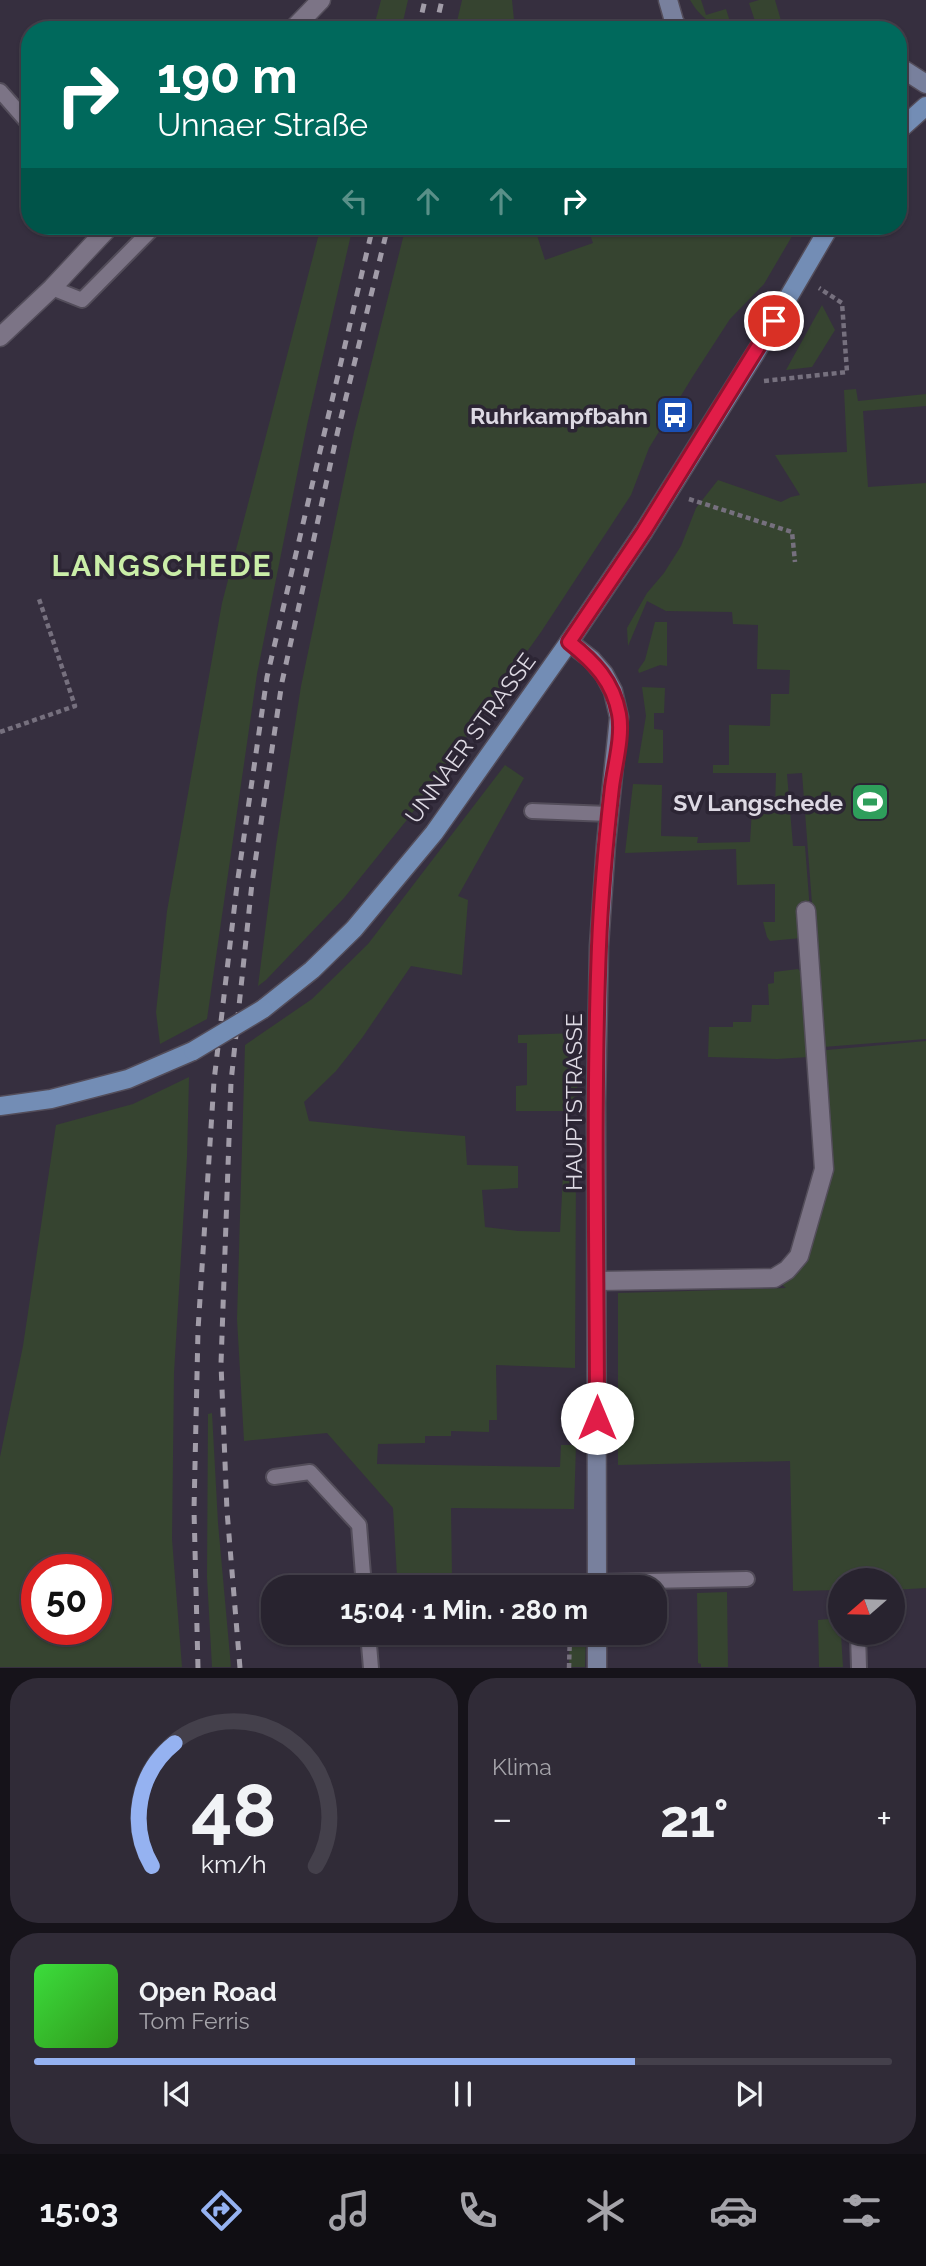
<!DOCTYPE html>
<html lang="de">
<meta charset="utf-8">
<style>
:root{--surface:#28232f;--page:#302b37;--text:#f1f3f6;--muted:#a5a4aa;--line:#44404b;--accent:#95b2f1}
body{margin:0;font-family:Raleway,sans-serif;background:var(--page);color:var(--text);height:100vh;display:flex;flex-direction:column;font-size:26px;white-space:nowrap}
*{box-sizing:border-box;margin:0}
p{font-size:23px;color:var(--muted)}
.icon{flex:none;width:38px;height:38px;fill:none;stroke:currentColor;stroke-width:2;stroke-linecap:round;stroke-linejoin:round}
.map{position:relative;height:1668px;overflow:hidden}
.drawer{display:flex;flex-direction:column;gap:10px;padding:10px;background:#16131a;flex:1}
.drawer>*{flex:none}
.top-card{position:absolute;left:21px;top:21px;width:886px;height:214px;border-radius:28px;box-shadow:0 2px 5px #0004,0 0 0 2px var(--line);background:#00695c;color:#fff;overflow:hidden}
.needle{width:46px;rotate:250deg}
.buttons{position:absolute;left:828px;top:1568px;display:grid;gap:14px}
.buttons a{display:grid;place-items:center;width:77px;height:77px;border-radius:50%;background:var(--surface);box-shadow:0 2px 5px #0004,0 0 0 2px var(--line);font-size:35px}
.speed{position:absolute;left:21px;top:1554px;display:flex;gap:14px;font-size:35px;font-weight:700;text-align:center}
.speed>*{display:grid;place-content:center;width:91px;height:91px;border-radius:50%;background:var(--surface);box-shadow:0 2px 5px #0004,0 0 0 2px var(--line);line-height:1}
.speed .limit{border:10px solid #d22;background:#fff;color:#111}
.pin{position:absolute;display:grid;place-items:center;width:60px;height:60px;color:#fff;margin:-30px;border:4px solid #fff;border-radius:50%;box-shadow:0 2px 7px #0007}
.me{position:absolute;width:77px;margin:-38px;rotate:0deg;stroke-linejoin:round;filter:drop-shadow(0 0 5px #0008)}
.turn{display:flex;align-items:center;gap:24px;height:147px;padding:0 21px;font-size:32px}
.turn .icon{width:91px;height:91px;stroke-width:2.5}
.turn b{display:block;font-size:49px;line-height:60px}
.lanes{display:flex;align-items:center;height:66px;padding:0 21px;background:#0003;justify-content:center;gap:35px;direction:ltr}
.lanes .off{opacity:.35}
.big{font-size:52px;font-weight:700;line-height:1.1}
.drawer .card{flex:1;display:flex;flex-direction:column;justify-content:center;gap:10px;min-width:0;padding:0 24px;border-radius:28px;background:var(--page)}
.drawer .dial{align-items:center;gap:0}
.dial svg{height:182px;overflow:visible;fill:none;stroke:var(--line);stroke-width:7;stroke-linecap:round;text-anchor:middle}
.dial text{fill:var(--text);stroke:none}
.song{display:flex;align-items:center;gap:21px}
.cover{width:84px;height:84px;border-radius:10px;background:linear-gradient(135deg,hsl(120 70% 55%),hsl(110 70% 35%))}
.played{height:7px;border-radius:4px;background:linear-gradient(90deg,var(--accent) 70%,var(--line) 70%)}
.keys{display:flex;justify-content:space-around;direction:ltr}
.heat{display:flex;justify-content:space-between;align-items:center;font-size:38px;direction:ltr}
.drawer .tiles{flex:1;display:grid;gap:10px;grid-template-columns:1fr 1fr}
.card:last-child{grid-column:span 2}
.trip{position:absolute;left:261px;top:1575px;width:406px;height:70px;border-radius:28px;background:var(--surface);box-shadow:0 2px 5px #0004,0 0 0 2px var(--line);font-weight:700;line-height:70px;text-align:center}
.menu{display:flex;height:112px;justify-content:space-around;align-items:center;background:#100e13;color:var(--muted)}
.menu .icon{width:49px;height:49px}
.menu .selected{color:var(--accent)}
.menu b{font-size:32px;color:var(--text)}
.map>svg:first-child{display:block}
.green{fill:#364430;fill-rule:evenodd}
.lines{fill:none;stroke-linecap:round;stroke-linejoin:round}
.service-casing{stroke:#534d5a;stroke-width:18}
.minor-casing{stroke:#534d5a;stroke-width:21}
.secondary-casing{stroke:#534d5a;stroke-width:21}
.primary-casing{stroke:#534d5a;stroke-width:21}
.path{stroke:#76707e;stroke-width:4.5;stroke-dasharray:5 3.5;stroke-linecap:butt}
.service{stroke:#7c7486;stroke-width:14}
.minor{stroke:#7c7486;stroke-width:18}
.secondary{stroke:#78809d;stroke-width:18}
.primary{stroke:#738db5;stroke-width:18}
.rail{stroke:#a19ca8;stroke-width:5;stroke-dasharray:9 9;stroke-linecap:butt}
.primary-bridge-casing{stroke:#534d5a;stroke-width:21;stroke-linecap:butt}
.primary-bridge{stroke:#738db5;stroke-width:18}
.route-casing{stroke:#92132f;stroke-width:18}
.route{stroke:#e11d48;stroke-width:12}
.labels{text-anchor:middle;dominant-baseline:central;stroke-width:7;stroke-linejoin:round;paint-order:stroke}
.poi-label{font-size:23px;font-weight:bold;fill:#ddd9e3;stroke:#2c2534;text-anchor:end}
.street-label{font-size:23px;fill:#ddd9e3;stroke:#2c2534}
.district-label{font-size:30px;font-weight:bold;letter-spacing:2px;fill:#caeea8;stroke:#2c2534}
</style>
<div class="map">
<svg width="926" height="1668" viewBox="0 0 926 1668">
<rect width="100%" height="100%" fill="#362f3f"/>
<path class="green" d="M381 0H408L401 30H373Z
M462 0H512L515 30H455Z
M690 0H701L706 15 726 9 732 28 755 21 749 3 759 0H775L782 24C745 31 712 38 690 0Z
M321 226H353L307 425 257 674 207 1019 160 1044 156 1012 167 911 222 603Z
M406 226H534L545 260 593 243 587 226H798L764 284 730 319 693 376 649 448 631 495 541 632 410 816 344 898 266 980 258 986 276 846 301 686 354 432Z
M822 305 835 330 812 367 786 370Z
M856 389 858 401 926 394V406L863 411 868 487 926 483V1039L823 1047 802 773 787 774 793 846H805L810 911 801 938 770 941 767 937 763 922H775V884L737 885 736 849 625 853 633 784 662 785 661 836 698 837 697 843 750 842 752 810H775L776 773H713V765H729V725L770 726 771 694H789L790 670 757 669 758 625 733 624 732 612 666 611 647 601 628 646 627 628 647 593 664 573 681 546 696 508 718 480 781 502 791 497 800 495 775 455 847 452 844 390Z
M655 622H667V666L660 665 639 673 638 670 645 660Z
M642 687 665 688 664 713H654V729L663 730V763H638L646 716Z
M505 765 524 778 458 896 468 900 462 975 411 966 362 1038 336 1071 304 1102 309 1121 401 1131 465 1136 467 1165 518 1166V1188L482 1190 485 1227 518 1231 560 1232 563 1176 576 1169 575 1368 496 1365 497 1420H489V1432L451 1431V1436H425V1443L378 1444 377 1464 560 1467 561 1445H576L574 1509 451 1508 452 1576H397L393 1508 327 1433 244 1441 237 1319 245 1045 312 999 368 944Z
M798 969 803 974 809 1057 777 1059 708 1057 709 1027H733V1022H751L752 1005H769L768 984 774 983V972Z
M578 1033 577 1111H516V1086L527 1085V1043H518V1035Z
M926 1041V1588L893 1590 892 1580H877L876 1578 869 1580H840V1590L793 1591 790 1461 618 1465V1293L786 1288 774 1278 787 1270 824 1169 816 1051Z
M189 1077 187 1157 174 1373 172 1539 182 1667H0V1457L23 1346 56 1125 133 1104ZM37 1570H96V1629H37Z
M212 1413 218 1523 231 1667H212L207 1577 208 1414Z
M727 1592 728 1667H701V1664L698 1663 697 1593Z
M840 1618 843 1667H819L818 1620Z
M570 1633 586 1634 585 1667H569Z"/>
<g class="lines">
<defs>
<path id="service" d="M0 91 30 125
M52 288 82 300 155 226
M532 811 609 814
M274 1477 310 1472 359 1525 364 1587
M597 1582 747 1579
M368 1633 371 1668
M858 1633 859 1668"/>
<path id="minor" d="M292 30 321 0
M0 337 52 288 110 226
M598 1281 774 1278 787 1270 799 1256 824 1169 806 911"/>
<path id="secondary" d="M668 0 674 21 679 30
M898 66 926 84
M569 642 591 659 604 674 613 691 619 717 606 844 599 946 596 1103 597 1587
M597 1668V1633"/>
<path id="primary" d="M898 131 926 106
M263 1009 312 970 354 929 434 833 569 642 644 531 761 344 830 226
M0 1106 51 1099 128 1079 193 1051"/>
</defs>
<use href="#service" class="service-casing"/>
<use href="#minor" class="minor-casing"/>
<use href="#secondary" class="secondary-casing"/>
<use href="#primary" class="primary-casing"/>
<path class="path" d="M764 381 847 372 842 303 819 288
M689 499 792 532 795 562
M0 732 75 706 38 596
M570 1587V1581H577
M569 1668 570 1633"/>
<use href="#service" class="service"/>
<use href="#minor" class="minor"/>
<use href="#secondary" class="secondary"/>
<use href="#primary" class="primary"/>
<path class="rail" d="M418 30 425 0
M435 30 442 0
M198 1668 194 1510 198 1330 214 1081 237 885 267 677 373 226
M240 1668 227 1511 221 1364 231 1082 252 883 282 682 338 430 388 226"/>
<defs>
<path id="primary-bridge" d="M193 1051 263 1009"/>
</defs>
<use href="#primary-bridge" class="primary-bridge-casing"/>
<use href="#primary-bridge" class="primary-bridge"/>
</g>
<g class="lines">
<defs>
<path id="route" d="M597 1418C597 1260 593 1103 599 946 601 893 606 840 612 787 615 764 623 736 619 714 613 681 594 662 569 642L644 531 774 321"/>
</defs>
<use href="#route" class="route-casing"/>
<use href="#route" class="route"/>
</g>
<defs>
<symbol id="bus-square" viewBox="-11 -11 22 22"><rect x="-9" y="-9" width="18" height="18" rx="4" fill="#1a4fb4" stroke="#2c2534"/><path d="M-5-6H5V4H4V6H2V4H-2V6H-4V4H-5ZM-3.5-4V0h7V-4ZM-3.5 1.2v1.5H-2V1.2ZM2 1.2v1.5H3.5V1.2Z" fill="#fff"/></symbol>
<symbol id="stadium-square" viewBox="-11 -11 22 22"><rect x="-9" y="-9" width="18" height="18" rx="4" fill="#2e9e5b" stroke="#2c2534"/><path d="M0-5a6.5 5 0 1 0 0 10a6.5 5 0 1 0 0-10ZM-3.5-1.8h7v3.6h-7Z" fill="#fff"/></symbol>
</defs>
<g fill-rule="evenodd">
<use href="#bus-square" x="653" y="393" width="44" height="44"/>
<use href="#stadium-square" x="848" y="780" width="44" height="44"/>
</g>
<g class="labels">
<g class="poi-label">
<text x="648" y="415">Ruhrkampfbahn</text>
<text x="843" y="802">SV Langschede</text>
</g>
<g class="street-label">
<text transform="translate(470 738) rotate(-54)">UNNAER STRASSE</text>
<text transform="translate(573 1102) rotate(-90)">HAUPTSTRASSE</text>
</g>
<g class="district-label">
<text x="162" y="565">LANGSCHEDE</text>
</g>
</g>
</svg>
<div class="buttons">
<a><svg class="needle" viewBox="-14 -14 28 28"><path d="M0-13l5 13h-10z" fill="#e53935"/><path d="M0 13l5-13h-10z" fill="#a5a4aa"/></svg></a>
</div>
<div class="speed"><div class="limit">50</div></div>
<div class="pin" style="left:774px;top:321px;background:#d93025"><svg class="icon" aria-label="arrive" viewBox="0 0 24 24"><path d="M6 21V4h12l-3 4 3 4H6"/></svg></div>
<svg class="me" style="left:597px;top:1418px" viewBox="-20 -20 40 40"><circle r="19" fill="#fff"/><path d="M0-13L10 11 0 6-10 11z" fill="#e11d48"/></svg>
<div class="trip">15:04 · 1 Min. · 280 m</div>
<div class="top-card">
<div class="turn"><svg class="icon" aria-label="right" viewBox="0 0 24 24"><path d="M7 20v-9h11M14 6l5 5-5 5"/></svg><div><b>190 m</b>Unnaer Straße</div></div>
<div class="lanes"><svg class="icon off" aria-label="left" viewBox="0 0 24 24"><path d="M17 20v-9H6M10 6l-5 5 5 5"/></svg><svg class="icon off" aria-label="ahead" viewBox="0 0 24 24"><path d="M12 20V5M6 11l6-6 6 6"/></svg><svg class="icon off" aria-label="ahead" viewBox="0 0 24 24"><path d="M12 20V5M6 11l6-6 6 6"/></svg><svg class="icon" aria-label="right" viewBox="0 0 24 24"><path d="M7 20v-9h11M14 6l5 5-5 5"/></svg></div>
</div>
</div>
<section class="drawer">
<div class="tiles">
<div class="card dial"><svg viewBox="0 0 100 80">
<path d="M14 69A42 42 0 1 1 86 69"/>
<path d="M14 69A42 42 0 0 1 24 15" stroke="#95b2f1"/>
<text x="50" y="56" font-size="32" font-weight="700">48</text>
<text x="50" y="72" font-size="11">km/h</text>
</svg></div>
<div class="card"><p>Klima</p>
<div class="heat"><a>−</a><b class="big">21°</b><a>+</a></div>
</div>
<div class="card">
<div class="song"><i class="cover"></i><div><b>Open Road</b><p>Tom Ferris</p></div></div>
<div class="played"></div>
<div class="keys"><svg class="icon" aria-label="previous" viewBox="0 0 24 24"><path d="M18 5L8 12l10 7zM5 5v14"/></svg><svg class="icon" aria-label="pause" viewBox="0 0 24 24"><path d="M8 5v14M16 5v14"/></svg><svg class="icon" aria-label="next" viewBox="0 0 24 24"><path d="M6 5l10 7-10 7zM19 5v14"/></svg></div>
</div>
</div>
</section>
<nav class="menu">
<b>15:03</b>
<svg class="icon selected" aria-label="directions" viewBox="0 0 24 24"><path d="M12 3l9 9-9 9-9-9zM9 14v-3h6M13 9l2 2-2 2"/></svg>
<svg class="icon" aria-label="music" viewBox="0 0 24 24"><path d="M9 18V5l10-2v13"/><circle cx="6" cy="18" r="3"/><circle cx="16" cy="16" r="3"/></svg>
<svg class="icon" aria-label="phone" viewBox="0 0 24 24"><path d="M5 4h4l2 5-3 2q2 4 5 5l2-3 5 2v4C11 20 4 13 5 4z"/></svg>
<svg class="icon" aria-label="climate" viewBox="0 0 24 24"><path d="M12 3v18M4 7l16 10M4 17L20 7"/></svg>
<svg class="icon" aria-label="car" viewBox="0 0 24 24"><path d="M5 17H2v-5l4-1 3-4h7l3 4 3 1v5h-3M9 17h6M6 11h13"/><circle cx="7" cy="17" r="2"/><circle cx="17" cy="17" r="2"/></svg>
<svg class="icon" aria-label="filters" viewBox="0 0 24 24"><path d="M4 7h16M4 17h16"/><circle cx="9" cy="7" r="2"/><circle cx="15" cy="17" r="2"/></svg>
</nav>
